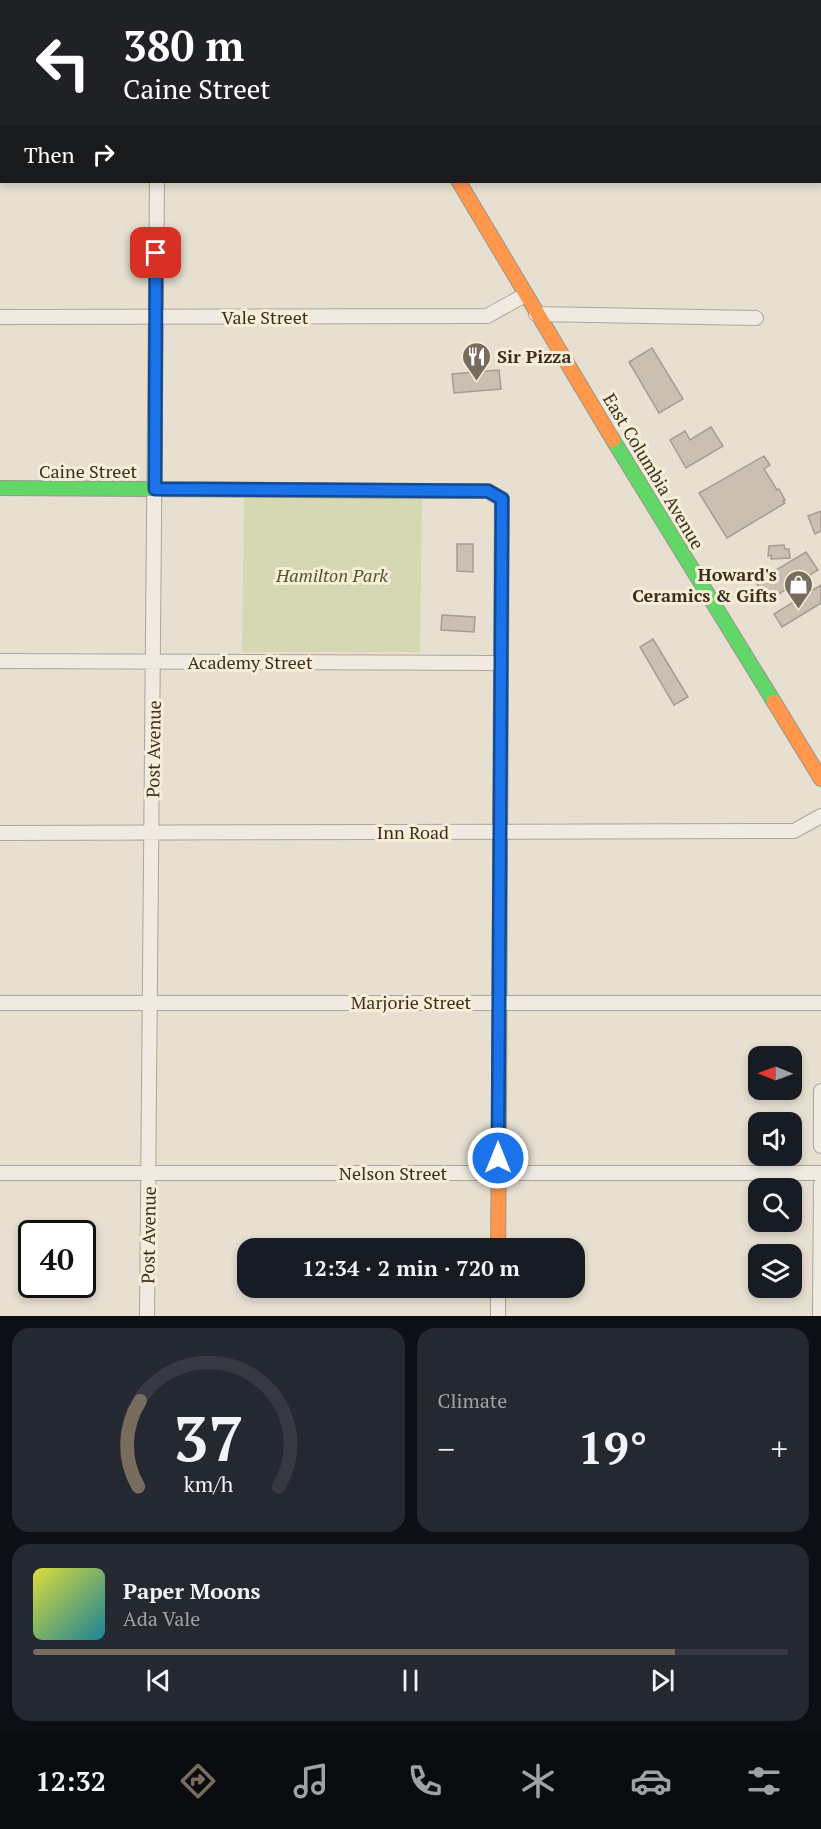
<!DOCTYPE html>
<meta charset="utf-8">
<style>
:root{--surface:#171b24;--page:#242831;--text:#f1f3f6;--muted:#9ea1a6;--line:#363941;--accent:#786c5e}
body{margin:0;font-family:"PT Serif",serif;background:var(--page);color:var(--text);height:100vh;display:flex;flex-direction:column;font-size:22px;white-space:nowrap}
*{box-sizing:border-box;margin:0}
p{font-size:20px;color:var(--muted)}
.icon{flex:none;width:33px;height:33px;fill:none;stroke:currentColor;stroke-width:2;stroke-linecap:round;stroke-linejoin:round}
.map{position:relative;height:1316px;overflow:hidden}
.side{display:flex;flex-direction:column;gap:12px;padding:12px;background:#0d0f14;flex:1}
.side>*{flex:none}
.top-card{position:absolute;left:0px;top:0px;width:822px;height:183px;box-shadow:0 3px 9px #0003;background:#202124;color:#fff;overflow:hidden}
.needle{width:39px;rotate:271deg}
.buttons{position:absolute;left:748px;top:1046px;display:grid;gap:12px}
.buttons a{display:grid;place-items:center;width:54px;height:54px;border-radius:12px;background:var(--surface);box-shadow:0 3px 9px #0003;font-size:30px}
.speed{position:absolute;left:18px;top:1220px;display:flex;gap:12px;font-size:30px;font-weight:700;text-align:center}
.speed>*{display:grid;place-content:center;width:78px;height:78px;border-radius:50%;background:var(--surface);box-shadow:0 3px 9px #0003;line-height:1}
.speed .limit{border:3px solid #111;border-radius:9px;background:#fff;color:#111}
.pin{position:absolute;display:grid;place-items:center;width:51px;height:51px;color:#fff;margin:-26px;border-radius:12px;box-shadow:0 3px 9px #0006}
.me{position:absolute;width:66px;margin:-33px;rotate:0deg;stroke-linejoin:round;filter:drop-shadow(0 0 4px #0008)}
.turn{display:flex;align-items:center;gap:21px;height:126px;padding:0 24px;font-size:27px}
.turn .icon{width:78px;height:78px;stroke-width:2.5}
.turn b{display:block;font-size:42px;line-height:51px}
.then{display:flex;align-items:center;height:57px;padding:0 24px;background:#0003;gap:12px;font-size:22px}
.big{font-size:45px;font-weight:600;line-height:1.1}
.side .card{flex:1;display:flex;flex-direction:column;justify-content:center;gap:9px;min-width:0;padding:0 21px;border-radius:18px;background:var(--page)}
.side .dial{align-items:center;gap:0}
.dial svg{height:156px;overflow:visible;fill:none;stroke:var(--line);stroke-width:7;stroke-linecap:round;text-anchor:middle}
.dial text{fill:var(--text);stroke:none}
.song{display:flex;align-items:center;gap:18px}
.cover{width:72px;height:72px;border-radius:9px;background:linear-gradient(135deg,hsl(60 70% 55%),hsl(190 70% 35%))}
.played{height:6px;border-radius:3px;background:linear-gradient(90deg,var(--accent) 85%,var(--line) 85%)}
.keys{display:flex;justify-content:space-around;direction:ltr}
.heat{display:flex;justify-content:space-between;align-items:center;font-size:33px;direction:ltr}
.side .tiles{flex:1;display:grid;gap:12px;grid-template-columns:1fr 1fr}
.card:last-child{grid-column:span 2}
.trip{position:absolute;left:237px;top:1238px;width:348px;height:60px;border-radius:18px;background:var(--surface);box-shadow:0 3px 9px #0003;font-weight:600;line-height:60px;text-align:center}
.tabs{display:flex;height:96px;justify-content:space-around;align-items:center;background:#090b0e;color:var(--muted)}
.tabs .icon{width:42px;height:42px}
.tabs .on{color:var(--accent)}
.tabs b{font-size:27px;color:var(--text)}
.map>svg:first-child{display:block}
.green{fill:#d6d7b3}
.building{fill:#cbbfb2;stroke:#a89c90;stroke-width:1.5}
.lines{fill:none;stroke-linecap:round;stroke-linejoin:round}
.street-casing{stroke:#ada599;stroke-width:16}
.fast-casing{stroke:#9c958a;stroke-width:16}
.slow-casing{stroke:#9c958a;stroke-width:16}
.street{stroke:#efebe3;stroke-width:14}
.fast{stroke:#63d668;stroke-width:14}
.slow{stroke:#ff974d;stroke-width:14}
.route-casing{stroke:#114b97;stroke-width:15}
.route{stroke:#1a73e8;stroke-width:10}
.labels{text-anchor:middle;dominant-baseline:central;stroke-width:6;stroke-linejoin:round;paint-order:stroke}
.street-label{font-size:18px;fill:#3d2e20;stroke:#f7eed8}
.poi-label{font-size:18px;font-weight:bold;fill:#3d2e20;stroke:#f7eed8;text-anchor:start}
.park-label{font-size:18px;font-style:italic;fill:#4d5a26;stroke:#f7eed8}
</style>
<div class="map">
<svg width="821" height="1316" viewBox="0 0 821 1316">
<rect width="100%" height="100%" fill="#e7e0d1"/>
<path class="green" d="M244 498H422L420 652H242Z"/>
<path class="building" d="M652 348 683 399 659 413 629 362Z
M499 370 501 389 454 393 452 374Z
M711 427 723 446 686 468 670 440 685 431 690 440Z
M764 456 770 465 764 469 777 490 779 489 785 500 783 501 785 503 727 538 699 493Z
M821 511V531L815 534 808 516Z
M457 544H473V572L457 571Z
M784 545 785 549H789L790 558 771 559V555L768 556 769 546Z
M806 552 818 570 767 601 756 582Z
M821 585V603L782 627 774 614Z
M442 615 475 617 474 632 441 630Z
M653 639 688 697 674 705 640 647Z"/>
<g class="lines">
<defs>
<path id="street" d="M158 2V0
M0 144H2
M536 314 756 318
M0 317 487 316 525 295
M0 661 501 663
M0 833 794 831 821 816
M0 1003H821
M821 1091V1146
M0 1173H821
M498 1287V1316
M147 1316 157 182
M820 1316 821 1184"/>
<path id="fast" d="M350 0 351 2
M613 440 774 702
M0 488 428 491
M499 1128 500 856"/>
<path id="slow" d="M459 182 613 440
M428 491H488L502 499 500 856
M774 702 821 779
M498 1248 499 1128"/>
</defs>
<use href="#street" class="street-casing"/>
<use href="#fast" class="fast-casing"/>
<use href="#slow" class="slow-casing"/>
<use href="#street" class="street"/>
<use href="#fast" class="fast"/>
<use href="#slow" class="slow"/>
</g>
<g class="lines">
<defs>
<path id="route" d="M156 253 155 489 488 491 502 499 498 1158"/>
</defs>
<use href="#route" class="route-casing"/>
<use href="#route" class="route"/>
</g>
<defs>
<symbol id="restaurant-pin" viewBox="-11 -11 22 30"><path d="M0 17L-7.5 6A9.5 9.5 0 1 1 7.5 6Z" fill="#786c5e" stroke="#f7eed8"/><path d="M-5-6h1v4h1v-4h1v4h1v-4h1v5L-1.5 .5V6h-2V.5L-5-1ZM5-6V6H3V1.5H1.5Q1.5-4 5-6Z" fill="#fff"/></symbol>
<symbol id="shop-pin" viewBox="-11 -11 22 30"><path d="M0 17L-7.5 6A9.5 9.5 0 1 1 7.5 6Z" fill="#786c5e" stroke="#f7eed8"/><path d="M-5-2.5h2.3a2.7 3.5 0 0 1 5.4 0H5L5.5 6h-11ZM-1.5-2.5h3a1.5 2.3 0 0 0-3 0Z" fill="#fff"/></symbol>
</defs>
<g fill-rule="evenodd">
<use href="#restaurant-pin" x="460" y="340" width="33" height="45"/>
<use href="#shop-pin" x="782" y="568" width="33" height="45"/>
</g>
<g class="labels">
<g class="street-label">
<text x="265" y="317">Vale Street</text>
<text x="88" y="471">Caine Street</text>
<text transform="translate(654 471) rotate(59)">East Columbia Avenue</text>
<text x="250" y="662">Academy Street</text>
<text transform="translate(153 749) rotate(-89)">Post Avenue</text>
<text x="413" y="832">Inn Road</text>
<text x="411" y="1002">Marjorie Street</text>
<text x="393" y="1173">Nelson Street</text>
<text transform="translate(148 1235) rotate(-89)">Post Avenue</text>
</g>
<g class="poi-label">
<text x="497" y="356">Sir Pizza</text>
<text x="777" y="574" text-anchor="end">Howard's<tspan x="777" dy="21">Ceramics &amp; Gifts</tspan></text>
</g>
<g class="park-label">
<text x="332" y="575">Hamilton Park</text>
</g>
</g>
</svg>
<div class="buttons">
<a><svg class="needle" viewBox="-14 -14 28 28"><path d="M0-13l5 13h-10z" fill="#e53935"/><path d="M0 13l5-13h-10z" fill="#9ea1a6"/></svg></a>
<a><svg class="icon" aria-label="sound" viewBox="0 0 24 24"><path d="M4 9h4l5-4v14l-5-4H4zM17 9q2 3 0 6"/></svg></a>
<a><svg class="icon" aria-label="search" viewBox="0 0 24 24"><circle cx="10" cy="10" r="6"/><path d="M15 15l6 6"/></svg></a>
<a><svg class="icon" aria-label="layers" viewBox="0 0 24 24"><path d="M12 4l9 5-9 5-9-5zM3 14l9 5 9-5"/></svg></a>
</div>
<div class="speed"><div class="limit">40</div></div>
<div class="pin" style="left:156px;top:253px;background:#d93025"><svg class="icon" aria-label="arrive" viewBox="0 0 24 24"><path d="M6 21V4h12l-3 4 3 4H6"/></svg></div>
<svg class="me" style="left:498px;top:1158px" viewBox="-20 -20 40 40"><circle r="17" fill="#1a73e8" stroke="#fff" stroke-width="3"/><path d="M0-11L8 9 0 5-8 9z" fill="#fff"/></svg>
<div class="trip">12:34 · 2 min · 720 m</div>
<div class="top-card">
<div class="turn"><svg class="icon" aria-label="left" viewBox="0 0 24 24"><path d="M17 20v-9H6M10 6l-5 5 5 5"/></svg><div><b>380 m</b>Caine Street</div></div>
<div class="then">Then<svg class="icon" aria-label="right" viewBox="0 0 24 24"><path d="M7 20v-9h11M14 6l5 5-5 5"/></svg></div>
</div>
</div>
<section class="side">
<div class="tiles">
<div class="card dial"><svg viewBox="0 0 100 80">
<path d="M14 69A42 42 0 1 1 86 69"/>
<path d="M14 69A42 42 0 0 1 15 25" stroke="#786c5e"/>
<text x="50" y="56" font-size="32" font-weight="700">37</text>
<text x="50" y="72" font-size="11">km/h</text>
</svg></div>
<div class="card"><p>Climate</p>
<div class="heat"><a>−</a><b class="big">19°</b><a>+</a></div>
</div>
<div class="card">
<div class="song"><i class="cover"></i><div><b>Paper Moons</b><p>Ada Vale</p></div></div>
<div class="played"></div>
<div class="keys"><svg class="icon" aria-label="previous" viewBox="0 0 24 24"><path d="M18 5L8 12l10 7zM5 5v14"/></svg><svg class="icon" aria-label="pause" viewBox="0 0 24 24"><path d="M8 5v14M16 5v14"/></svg><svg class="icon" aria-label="next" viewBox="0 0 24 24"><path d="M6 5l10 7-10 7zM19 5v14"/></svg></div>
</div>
</div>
</section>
<nav class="tabs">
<b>12:32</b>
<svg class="icon on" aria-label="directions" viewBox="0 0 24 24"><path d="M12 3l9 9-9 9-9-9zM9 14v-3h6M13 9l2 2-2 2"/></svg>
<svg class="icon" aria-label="music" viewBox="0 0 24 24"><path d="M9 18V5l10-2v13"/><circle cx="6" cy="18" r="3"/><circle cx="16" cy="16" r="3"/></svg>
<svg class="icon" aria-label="phone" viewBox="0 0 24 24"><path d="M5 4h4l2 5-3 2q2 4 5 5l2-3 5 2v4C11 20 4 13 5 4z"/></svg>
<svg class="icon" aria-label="climate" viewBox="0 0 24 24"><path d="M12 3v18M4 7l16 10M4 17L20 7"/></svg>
<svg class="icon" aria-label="car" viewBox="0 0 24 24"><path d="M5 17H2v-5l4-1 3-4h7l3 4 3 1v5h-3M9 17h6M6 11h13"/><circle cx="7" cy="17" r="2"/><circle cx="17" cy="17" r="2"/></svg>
<svg class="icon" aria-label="filters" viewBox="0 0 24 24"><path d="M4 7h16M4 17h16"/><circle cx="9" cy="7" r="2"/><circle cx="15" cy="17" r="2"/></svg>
</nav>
